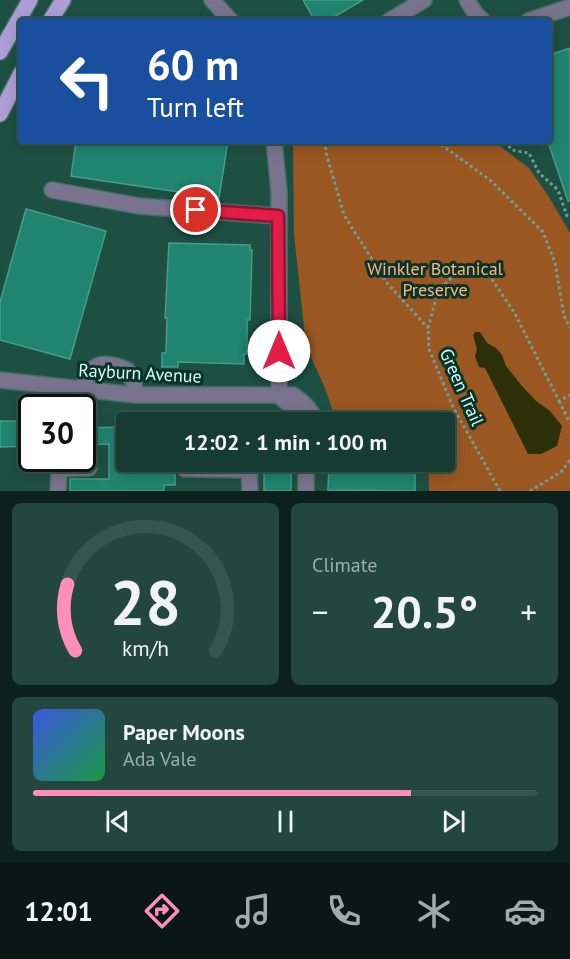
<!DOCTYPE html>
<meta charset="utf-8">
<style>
:root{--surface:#163b32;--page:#23463e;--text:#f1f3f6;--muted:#9eadac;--line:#35554d;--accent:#ff8ebb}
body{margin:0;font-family:"PT Sans",sans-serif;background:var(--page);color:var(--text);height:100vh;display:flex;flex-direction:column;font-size:22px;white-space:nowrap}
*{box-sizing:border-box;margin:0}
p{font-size:20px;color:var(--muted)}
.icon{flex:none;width:33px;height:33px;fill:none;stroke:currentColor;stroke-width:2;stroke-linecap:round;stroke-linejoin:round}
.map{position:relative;height:491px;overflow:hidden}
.side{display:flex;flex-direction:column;gap:12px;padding:12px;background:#0c201c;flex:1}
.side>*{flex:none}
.top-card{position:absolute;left:18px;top:18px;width:534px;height:126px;border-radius:6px;box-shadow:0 3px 15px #0003,0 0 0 2px var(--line);background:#1a4fa0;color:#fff;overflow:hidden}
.speed{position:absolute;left:18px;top:394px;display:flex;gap:12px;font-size:30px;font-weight:700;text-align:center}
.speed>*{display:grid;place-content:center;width:78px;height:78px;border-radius:50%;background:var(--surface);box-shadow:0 3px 15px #0003,0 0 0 2px var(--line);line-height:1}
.speed .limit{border:3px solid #111;border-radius:9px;background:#fff;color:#111}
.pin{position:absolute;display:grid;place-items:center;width:51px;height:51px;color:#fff;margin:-26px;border:3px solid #fff;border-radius:50%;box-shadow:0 2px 6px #0007}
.me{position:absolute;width:66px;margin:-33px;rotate:0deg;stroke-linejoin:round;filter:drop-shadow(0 0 4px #0008)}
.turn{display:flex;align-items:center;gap:21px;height:126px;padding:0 30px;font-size:27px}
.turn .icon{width:78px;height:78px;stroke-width:2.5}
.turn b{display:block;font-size:42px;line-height:51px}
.big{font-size:45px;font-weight:600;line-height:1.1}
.side .tile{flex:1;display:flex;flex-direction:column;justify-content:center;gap:9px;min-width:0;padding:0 21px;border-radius:9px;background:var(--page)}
.side .dial{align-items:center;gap:0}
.dial svg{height:156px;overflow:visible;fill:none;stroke:var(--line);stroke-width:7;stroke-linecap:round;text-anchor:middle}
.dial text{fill:var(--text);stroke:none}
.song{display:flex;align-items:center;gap:18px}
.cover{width:72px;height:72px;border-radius:9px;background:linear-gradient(135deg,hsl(230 70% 55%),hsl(140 70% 35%))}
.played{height:6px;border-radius:3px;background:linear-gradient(90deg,var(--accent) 75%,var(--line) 75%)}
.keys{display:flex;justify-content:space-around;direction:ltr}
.heat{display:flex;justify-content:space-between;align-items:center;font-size:33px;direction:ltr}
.side .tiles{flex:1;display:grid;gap:12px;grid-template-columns:1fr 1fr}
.tile:last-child{grid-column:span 2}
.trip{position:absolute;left:116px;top:412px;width:339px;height:60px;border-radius:6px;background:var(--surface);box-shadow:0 3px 15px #0003,0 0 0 2px var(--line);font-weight:600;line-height:60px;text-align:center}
.tab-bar{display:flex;height:96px;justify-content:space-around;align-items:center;background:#091814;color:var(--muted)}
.tab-bar .icon{width:42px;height:42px}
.tab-bar .active{color:var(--accent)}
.tab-bar b{font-size:27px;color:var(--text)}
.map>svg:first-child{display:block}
.green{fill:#9a5721}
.water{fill:#2c3008}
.building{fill:#208470;stroke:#429f8a;stroke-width:1.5}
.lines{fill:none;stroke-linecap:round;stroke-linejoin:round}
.minor-casing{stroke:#3f6f62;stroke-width:18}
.major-casing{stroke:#3f6f62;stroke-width:18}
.path{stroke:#719f93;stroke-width:3;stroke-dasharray:3 3;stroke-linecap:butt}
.minor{stroke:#7a738f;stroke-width:15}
.major{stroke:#ad9fd6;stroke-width:15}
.route-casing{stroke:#92132f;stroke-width:15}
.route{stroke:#e11d48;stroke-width:10}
.labels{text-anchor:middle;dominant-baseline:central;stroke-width:6;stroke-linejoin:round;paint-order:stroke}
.park-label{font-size:18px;fill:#fcb482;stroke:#0a332a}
.street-label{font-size:18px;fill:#d4fff2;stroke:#0a332a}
</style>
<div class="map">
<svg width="570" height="491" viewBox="0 0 570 491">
<rect width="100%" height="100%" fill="#1e4f43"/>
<path class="green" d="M293 141H493L529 168 549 197 570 233V491H429L428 462H444V423H337L325 388 306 346 294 234Z"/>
<path class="water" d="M475 332H480L487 343 496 348 502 355 506 366 521 385 536 401 550 411 562 426 557 446 541 454H528L485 368 479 367 475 356 477 349 473 335Z"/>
<path class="building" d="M303 0H363L327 21H315Z
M570 48V201H568L549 145V55Z
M76 141H228L219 198 71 176Z
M26 209 106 231 70 359 0 340V302Z
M169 243 250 245V250H252L250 320H247V354H244V364L178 362V367H162V353H166L167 318H165Z
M0 421H32V446L0 447Z
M126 427V462H128V472L154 471V462H170V471H175V485H164V491H70V479H109V444L82 445V428Z
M272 462H291V491H264V468H272Z
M329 462H415V491L328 490Z"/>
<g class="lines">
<defs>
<path id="minor" d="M212 0 231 21
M467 0 475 13 483 21
M389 21 424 0
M528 21 570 7
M274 141 279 191V396
M52 190 139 206 278 216
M0 380 135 395H293C304 402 312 410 317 423
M81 391C90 364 101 358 127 370L134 383 135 395
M279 396 291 406 301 423
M185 469 249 470 250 491
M58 491 59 469 89 468
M306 491V462"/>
<path id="major" d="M50 21 63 0
M0 52 30 0
M0 114 21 73"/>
</defs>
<use href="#minor" class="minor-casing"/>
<use href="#major" class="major-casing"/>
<path class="path" d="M325 141 326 153 344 215 387 283 428 328
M436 141 490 180 543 232 555 263 564 316 570 328
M505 141 512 150 529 153 539 173 558 190 567 216 570 219
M559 401 570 423
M500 491 453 407 429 349 428 328 438 291 454 275 482 265 514 312 559 401 570 395
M530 491 561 472 570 460"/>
<use href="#minor" class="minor"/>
<use href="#major" class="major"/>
</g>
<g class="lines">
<defs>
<path id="route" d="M196 210 278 216 279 351"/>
</defs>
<use href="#route" class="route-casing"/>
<use href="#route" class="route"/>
</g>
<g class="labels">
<g class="park-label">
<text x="435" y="268">Winkler Botanical<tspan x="435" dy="21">Preserve</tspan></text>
</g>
<g class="street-label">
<text transform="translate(140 373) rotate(3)">Rayburn Avenue</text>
<text transform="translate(462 387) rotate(66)">Green Trail</text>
</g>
</g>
</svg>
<div class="speed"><div class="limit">30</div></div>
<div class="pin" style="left:196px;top:210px;background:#d93025"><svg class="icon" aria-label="arrive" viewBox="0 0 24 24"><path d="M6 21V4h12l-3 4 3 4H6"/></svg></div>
<svg class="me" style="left:279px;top:351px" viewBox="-20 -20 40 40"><circle r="19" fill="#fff"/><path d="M0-13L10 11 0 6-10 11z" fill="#e11d48"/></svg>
<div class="trip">12:02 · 1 min · 100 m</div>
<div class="top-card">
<div class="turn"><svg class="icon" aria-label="left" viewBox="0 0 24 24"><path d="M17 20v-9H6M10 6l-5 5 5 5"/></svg><div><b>60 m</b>Turn left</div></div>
</div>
</div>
<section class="side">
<div class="tiles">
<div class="tile dial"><svg viewBox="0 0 100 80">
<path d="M14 69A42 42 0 1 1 86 69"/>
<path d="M14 69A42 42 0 0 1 10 35" stroke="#ff8ebb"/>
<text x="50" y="56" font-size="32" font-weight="700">28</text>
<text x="50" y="72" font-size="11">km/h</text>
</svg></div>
<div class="tile"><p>Climate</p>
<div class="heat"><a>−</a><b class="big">20.5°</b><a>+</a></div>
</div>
<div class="tile">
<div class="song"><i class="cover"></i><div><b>Paper Moons</b><p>Ada Vale</p></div></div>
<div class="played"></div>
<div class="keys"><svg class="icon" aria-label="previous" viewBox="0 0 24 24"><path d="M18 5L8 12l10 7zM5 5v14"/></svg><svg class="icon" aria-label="pause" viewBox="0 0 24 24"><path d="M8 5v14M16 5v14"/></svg><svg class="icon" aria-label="next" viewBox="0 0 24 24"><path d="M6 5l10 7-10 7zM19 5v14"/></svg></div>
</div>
</div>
</section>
<nav class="tab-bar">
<b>12:01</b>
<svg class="icon active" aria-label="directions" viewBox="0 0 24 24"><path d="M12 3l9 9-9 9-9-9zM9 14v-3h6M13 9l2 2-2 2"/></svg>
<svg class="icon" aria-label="music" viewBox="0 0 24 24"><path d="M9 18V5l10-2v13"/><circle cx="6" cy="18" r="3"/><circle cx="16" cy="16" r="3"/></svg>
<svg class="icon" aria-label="phone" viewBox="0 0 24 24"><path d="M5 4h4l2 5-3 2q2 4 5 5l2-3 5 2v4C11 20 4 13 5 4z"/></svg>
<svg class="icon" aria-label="climate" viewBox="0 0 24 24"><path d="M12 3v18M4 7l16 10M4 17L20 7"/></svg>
<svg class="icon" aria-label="car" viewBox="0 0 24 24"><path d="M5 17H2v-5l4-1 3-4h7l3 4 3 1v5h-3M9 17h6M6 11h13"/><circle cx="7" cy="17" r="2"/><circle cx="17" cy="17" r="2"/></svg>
</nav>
